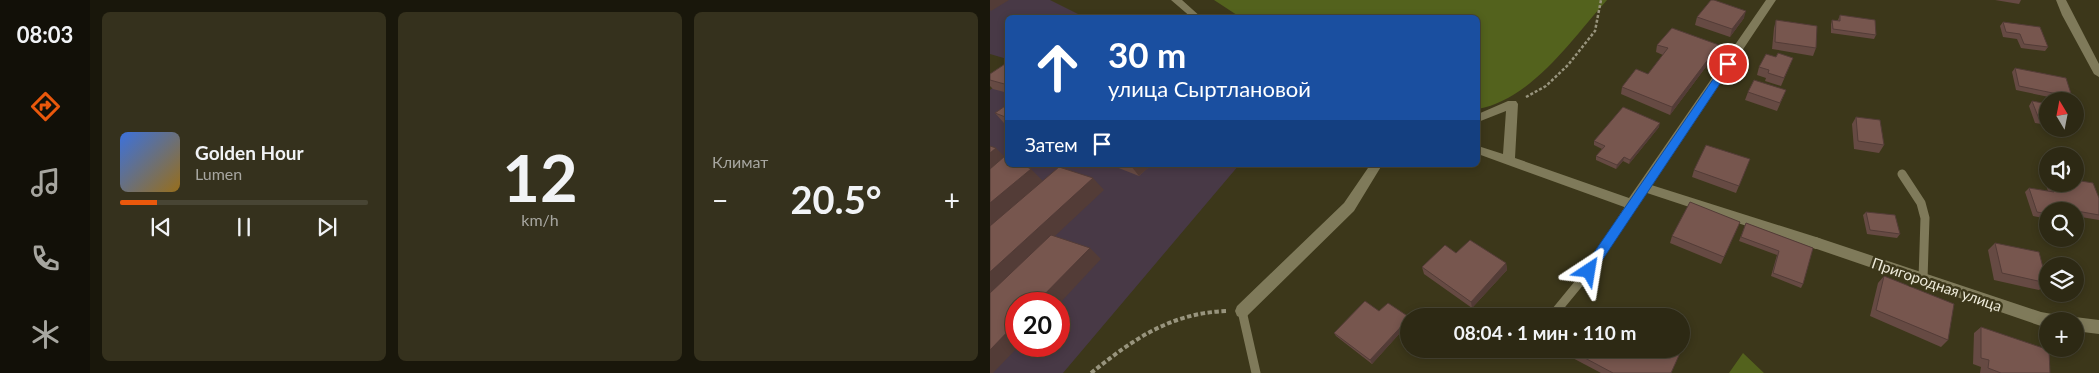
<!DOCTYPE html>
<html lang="ru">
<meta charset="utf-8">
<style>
:root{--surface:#2d2914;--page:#35311d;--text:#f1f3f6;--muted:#a7a6a0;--line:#484534;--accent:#ea580c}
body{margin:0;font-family:Lato,sans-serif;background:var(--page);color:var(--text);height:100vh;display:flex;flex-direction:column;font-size:19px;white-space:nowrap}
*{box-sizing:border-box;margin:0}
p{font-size:16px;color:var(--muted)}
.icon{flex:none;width:28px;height:28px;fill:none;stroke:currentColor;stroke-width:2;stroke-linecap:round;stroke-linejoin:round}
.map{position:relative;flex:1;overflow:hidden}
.drawer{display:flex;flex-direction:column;gap:12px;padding:12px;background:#19170b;width:900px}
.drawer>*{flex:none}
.guide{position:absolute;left:15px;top:15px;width:475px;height:152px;border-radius:8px;box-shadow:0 2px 8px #0003,0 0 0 1px var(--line);background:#1a4fa0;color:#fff;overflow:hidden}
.needle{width:32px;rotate:350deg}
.controls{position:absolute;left:1049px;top:92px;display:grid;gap:10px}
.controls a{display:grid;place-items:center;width:45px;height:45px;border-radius:50%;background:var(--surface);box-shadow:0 2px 8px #0003,0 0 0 1px var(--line);font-size:25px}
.speed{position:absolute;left:15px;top:292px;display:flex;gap:10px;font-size:25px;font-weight:700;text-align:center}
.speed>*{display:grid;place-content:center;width:65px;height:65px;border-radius:50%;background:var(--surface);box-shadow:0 2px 8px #0003,0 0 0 1px var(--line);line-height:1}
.speed .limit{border:8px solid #d22;background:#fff;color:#111}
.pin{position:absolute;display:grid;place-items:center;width:42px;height:42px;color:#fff;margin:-21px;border:2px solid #fff;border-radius:50%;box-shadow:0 1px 5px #0007}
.me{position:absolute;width:55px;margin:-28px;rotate:33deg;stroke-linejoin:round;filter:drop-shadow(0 0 4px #0008)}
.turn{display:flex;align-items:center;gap:18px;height:105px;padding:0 20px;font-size:22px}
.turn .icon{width:65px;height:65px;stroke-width:2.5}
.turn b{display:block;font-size:35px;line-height:42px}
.then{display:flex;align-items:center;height:48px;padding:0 20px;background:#0003;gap:10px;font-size:19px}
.big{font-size:38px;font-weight:700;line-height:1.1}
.drawer .tile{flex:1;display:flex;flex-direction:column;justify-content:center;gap:8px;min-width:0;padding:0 18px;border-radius:8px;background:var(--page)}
.drawer .dial{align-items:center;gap:0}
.dial b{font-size:65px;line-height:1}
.song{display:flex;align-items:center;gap:15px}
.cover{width:60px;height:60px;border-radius:8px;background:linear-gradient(135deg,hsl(220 70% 55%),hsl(40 70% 35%))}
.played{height:5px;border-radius:2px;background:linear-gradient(90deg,var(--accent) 15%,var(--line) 15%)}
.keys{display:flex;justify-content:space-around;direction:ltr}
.heat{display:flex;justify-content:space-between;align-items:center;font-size:28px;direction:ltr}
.drawer .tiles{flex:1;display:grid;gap:12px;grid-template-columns:repeat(3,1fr)}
.trip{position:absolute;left:410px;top:308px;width:290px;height:50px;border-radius:25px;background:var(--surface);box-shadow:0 2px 8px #0003,0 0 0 1px var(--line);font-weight:700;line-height:50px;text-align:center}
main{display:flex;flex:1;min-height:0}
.menu{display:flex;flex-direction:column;width:90px;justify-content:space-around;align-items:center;background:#121008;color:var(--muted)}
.menu .icon{width:35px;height:35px}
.menu .on{color:var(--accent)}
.menu b{font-size:22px;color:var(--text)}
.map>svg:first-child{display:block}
.industrial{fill:#483946;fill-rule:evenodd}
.green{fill:#53621d}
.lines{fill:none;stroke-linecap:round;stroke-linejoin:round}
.path-far1{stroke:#98947d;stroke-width:2.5;stroke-dasharray:3 2;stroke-linecap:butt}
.path{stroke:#98947d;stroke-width:4;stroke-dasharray:4.5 2.5;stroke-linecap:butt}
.service{stroke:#7f7a5a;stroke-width:9}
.pedestrian{fill:#7f7a5a;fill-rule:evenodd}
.minor{fill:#7f7a5a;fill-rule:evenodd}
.wall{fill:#664a43}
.shaded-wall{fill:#533c37}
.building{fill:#77564e;stroke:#533c37}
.route{fill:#1a73e8;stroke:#114b97}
.labels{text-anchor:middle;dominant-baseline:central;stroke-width:5;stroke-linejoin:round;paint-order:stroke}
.street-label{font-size:15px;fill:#edead9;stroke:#3c371a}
</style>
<main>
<nav class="menu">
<b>08:03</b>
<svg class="icon on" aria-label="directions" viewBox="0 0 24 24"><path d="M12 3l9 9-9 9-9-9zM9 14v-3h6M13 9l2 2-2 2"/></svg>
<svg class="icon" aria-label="music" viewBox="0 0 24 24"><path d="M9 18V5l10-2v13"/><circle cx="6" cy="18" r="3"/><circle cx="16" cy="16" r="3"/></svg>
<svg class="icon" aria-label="phone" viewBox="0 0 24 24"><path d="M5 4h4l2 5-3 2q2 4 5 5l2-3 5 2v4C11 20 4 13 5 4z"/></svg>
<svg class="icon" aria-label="climate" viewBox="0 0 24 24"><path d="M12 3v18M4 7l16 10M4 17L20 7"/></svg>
</nav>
<section class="drawer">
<div class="tiles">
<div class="tile">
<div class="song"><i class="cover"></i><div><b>Golden Hour</b><p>Lumen</p></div></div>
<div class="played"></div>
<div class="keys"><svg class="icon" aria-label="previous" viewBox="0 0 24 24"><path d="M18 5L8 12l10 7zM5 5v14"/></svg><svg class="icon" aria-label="pause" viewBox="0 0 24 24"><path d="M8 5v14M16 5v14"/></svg><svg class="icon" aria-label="next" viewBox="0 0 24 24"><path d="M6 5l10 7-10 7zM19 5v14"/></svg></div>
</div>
<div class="tile dial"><b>12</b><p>km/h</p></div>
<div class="tile"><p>Климат</p>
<div class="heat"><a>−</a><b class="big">20.5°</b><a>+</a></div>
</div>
</div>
</section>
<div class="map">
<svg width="1109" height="373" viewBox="0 0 1109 373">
<rect width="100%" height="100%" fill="#3c371a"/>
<path class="industrial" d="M0 0H60L94 17 18 18 17 59 0 54Z
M17 76 18 165H249L73 373H0V90ZM26 304H69V346H26Z"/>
<path class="green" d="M224 0H617C582 39 542 99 488 109V18L250 17Z
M753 353 774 373H739Z"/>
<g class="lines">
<path class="path-far1" d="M536 97 556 86 578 65 605 31 611 0"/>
<path class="path" d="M101 373C144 339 180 313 237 311"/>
<path class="service" d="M912 174 931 203 935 218 933 279
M252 311 266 373
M562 316 599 271 642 204"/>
<path class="pedestrian" d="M655 183 826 237 831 239 833 243 831 247 826 249 651 191 649 188 651 185Z"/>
<path class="minor" d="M181 0H192L212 18H202Z
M776 0H786L647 208H637L488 154V146L513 154 516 111 488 122V114L518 101H526L528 104 525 158 639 198Z
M1066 0H1076L1109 64V77L1104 74 1072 15Z
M380 165H392L364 211 257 316 252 318 247 316 245 311 247 306 354 203Z
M826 237 1051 312 1073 316 1075 321H1058V326H1051L821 247 819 243 821 239Z
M1085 317 1109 320V334L1085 331V321H1079Z"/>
</g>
<path class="wall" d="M1005 0H1031L1029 4Z
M850 15 886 35 884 39 841 33V24L842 20H848Z
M707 17 754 18 740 37 705 25Z
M786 20 826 48 823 56 782 49 784 28Z
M1013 22 1058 47 1055 51 1031 48 1027 39 1013 37 1010 26Z
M667 45H729L727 52 680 115 631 94 632 87 658 74 673 55 666 52Z
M786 57 803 58 791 86 775 81 776 78 767 75 769 67Z
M18 62V93L3 89 0 86V74Z
M1025 68 1082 97 1078 101 1026 90 1022 72Z
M796 90 787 111 755 100 758 92Z
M1042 101 1058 104V125L1045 123 1039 106Z
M18 104V124L14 123 5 113Z
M866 117 894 145 889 153 864 149 862 124Z
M669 127 639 164 633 161 626 169 606 160V156L612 149 604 145V141Z
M760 159 746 193 702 177 704 170Z
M121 165H161L149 176Z
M1058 175V184H1085L1109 198V220L1085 216V211H1058V219L1043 216 1035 192 1039 188 1058 191 1054 179Z
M876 212 910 234 907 238 877 234 873 215Z
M750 222 731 264 680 243 682 236Z
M756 223 823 248 813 284 811 288 781 276 787 255 749 241Z
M1005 243 1057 283 1049 290 1004 280 998 250Z
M466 253 516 263 517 270 482 308 434 274 432 267Z
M894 276 958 340 951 347 880 316 888 283Z
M389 311 419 317V323L382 364 346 336 344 333Z
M991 327 1060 373H990L991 367 983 364 984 333Z
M578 349 690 353 681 373H611L577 355Z"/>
<path class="shaded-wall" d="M0 0H19L1 11 0 10Z
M756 11 754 18 740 37 742 29Z
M729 45 727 52 680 115 682 107Z
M670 123 669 127 639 164 640 160Z
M6 148 18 160 0 174V153Z
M634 157 633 161 626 169 627 165Z
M142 165H161L149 176 141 166Z
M41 169 53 181 0 226V203Z
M103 178 114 190 0 297V272Z
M100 248 111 259 69 304H45Z
M516 263 517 270 482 308 481 302Z
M419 318V323L382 364 380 360Z
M26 323V346H29L3 373H0V350Z"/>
<path class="building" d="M721 0H724L756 11 742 29 707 17Z
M850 15 885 20 886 35 843 29 842 20 850 21Z
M786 20 827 26 826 48 785 42Z
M1013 22 1050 27 1058 47 1034 44 1030 34 1016 32Z
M682 28 729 45 682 107 632 87 646 69 658 74 678 48 667 45Z
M788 53 803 58 794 78 778 73 779 70 769 67 776 54 786 57Z
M18 62V85L0 80V74Z
M1025 68 1076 78 1082 97 1029 86Z
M764 80 796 90 790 103 758 92Z
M1042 101 1058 104V121L1049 119Z
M18 104V118L5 113Z
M633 107 670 123 640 160 634 157 627 165 606 156 615 146 604 141Z
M866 117 890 120 894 145 868 141Z
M716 145 760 159 749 186 704 170Z
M0 146 6 148 0 153Z
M15 156 18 157V165H33L41 169 0 203V169Z
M69 167 103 178 0 272V226Z
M1085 180 1103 183 1109 198V215L1070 208 1071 211H1058V214L1047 212 1039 188 1064 192 1061 184H1085Z
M700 202 750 222 734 257 682 236Z
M876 212 905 215 910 234 880 230Z
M756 223 823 248 813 284 783 273 789 251 751 237Z
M61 235 100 248 45 304H26V323L0 350V293Z
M480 240 516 263 481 302 432 267 455 245 466 253Z
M1005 243 1049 252 1057 283 1012 273Z
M894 276 964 304 958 340 886 310Z
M375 301 389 311 398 303 419 317V318L380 360 344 333Z
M601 309 617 316H597Z
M991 327 1059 350 1060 373H1011L998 368 999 360 991 358Z
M578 349H682L690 353 681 373H623Z"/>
<path class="route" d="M738 61 743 64 603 274 599 276 594 274 593 271 594 267 735 62Z"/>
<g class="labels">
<g class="street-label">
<text transform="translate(947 284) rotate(19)">Пригородная улица</text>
</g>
</g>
</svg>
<div class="controls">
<a><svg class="needle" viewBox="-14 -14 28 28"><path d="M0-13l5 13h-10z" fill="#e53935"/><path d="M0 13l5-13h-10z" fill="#a7a6a0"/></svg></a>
<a><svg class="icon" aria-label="sound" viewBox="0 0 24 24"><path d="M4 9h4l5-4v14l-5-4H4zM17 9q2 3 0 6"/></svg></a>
<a><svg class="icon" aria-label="search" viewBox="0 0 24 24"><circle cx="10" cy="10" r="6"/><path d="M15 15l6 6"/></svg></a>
<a><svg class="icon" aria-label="layers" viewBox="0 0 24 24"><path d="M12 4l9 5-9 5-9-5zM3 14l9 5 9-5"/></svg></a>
<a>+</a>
</div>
<div class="speed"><div class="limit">20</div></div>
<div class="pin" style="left:738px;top:64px;background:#d93025"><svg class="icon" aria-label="arrive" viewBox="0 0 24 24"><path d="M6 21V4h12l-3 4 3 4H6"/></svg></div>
<svg class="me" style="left:599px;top:271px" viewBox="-20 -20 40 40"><path d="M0-17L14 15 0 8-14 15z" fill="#1a73e8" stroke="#fff" stroke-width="4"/></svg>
<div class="trip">08:04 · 1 мин · 110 m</div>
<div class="guide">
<div class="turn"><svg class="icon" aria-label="ahead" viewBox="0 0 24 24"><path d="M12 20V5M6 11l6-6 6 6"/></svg><div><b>30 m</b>улица Сыртлановой</div></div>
<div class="then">Затем<svg class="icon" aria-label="arrive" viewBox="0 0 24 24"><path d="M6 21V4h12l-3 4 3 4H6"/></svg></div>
</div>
</div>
</main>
